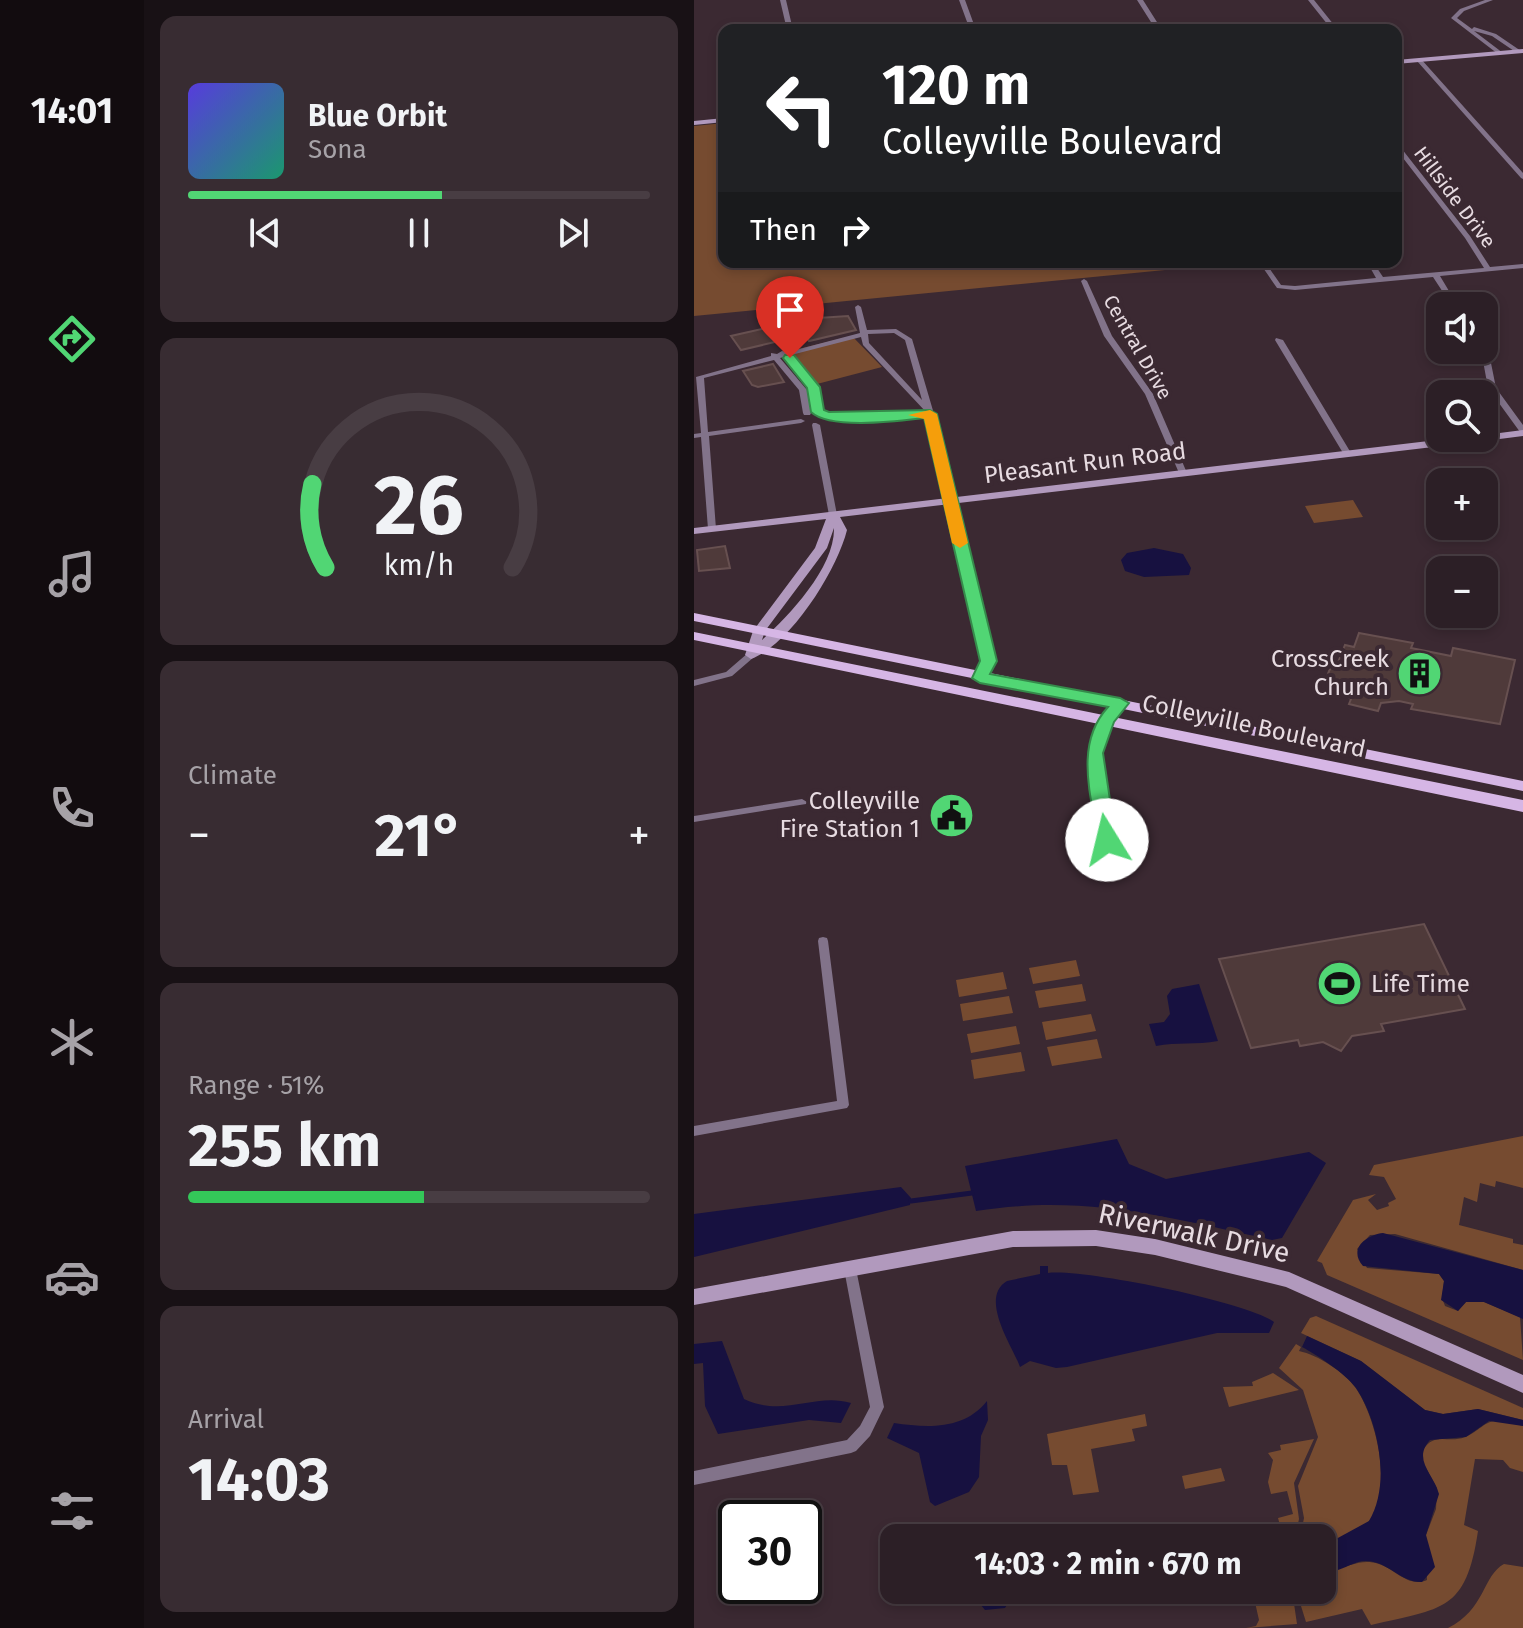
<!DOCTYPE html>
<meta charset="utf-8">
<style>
:root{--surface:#2c1f26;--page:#382c32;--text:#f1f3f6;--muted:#a6a2a7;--line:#483d43;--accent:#51d674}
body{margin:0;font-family:"Fira Sans",sans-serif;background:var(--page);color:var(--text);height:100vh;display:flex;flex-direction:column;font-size:30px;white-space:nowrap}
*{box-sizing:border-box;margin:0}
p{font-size:26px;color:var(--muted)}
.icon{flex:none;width:44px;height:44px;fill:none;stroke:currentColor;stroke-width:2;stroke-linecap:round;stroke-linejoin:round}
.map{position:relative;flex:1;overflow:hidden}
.side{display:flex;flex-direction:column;gap:16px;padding:16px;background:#181115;width:550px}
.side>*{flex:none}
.hud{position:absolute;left:24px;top:24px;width:684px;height:244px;border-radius:16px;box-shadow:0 4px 12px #0003,0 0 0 2px var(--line);background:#202124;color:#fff;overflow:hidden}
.fabs{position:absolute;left:732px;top:292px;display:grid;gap:16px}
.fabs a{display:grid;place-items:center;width:72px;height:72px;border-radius:16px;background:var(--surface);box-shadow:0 4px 12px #0003,0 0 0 2px var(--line);font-size:40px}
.speed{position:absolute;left:24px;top:1500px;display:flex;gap:16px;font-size:40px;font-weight:700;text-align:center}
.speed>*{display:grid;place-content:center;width:104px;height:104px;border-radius:50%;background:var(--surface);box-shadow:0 4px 12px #0003,0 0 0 2px var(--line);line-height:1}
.speed .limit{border:4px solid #111;border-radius:12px;background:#fff;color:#111}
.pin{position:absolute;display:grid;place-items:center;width:68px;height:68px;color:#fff;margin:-82px -34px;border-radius:50% 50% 50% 0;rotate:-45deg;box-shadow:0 0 8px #0007}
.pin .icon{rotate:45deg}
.me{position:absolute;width:88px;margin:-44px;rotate:351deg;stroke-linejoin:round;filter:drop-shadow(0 0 6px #0008)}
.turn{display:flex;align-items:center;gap:28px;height:168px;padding:0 32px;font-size:36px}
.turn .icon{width:104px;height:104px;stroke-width:2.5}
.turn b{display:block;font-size:56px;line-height:68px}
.then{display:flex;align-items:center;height:76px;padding:0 32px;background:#0003;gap:16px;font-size:30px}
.big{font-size:60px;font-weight:700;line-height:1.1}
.side .card{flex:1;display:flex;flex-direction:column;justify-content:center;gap:12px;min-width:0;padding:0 28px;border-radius:16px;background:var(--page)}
.side .dial{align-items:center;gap:0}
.dial svg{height:208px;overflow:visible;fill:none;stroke:var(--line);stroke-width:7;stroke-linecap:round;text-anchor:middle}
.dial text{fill:var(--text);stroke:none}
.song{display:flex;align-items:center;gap:24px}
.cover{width:96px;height:96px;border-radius:12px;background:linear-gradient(135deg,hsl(250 70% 55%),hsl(160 70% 35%))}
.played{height:8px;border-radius:4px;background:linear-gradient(90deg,var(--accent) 55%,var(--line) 55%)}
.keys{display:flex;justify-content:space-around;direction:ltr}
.heat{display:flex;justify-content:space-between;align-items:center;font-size:44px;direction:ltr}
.charge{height:12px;border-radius:6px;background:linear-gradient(90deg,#34c759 51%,var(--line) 0)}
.trip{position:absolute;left:186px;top:1524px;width:456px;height:80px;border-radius:16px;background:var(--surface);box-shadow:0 4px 12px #0003,0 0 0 2px var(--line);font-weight:700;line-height:80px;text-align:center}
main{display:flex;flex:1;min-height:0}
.dock{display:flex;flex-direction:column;width:144px;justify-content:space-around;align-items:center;background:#120c0f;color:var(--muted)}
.dock .icon{width:56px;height:56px}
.dock .active{color:var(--accent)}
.dock b{font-size:36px;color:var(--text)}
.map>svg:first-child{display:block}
.green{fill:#764b30}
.water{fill:#171140}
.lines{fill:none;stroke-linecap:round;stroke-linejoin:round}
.stream{stroke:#171140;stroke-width:5}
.building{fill:#4f3a3a;stroke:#675050;stroke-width:2}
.street{fill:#82738a;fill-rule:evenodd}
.secondary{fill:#b199bd;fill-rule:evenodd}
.primary{fill:#d6b6e5;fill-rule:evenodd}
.route{fill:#51d674;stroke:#358b4b;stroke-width:2}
.slow{fill:#f59e0b}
.labels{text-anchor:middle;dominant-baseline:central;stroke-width:8;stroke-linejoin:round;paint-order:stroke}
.far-street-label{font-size:20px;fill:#e7dbe1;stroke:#3b2932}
.street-label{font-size:24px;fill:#e7dbe1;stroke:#3b2932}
.poi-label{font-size:24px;fill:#e7dbe1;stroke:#3b2932;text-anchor:end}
.near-street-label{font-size:28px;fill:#e7dbe1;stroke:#3b2932}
</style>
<main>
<nav class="dock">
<b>14:01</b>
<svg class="icon active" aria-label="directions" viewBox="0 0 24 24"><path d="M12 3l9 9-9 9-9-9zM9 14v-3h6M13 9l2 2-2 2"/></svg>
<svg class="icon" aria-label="music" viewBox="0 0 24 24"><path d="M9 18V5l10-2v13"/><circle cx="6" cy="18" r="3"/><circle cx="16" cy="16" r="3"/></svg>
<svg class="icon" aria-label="phone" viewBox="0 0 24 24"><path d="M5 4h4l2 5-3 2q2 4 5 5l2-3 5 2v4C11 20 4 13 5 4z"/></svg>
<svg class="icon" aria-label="climate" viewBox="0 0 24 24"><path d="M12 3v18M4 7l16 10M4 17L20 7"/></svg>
<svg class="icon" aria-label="car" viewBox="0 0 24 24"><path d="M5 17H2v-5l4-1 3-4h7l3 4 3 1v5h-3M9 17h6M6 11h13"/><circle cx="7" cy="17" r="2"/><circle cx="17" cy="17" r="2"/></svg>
<svg class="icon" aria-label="filters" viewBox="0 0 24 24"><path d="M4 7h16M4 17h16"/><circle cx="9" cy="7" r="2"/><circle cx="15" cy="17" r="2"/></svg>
</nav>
<section class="side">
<div class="card">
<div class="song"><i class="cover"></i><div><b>Blue Orbit</b><p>Sona</p></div></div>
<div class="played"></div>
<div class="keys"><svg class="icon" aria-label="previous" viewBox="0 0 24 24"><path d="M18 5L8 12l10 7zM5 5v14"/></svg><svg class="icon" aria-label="pause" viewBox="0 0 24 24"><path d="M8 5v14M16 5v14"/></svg><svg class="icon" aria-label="next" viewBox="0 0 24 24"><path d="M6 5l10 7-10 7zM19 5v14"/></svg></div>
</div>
<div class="card dial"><svg viewBox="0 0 100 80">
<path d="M14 69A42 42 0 1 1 86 69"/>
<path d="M14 69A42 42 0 0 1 9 37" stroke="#51d674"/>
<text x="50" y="56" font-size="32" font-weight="700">26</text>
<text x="50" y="72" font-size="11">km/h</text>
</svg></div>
<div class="card"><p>Climate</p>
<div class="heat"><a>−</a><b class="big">21°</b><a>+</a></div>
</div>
<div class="card"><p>Range · 51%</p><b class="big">255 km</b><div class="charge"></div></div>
<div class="card"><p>Arrival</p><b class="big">14:03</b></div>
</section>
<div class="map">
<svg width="829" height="1628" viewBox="0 0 829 1628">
<rect width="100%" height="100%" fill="#3b2932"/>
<path class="green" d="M30 123V262H500L502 267 0 316V126Z
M158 336 188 367 123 384 96 351Z
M659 500 669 517 620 523 611 506Z
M382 960 386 976 339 984 335 968Z
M309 972 313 989 265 997 262 980Z
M388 984 392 1001 345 1008 341 991Z
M315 996 319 1013 269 1021 266 1004Z
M397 1014 402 1031 352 1040 348 1022Z
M322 1026 326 1044 277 1053 273 1034Z
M403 1039 408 1058 358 1066 353 1047Z
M327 1052 331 1071 280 1079 277 1060Z
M829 1136V1188L802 1181 801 1187 786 1183 783 1202 770 1197 765 1225 819 1239V1243L829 1245V1270L701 1234 676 1235 663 1249 673 1268 745 1274 750 1281 748 1298 751 1306 764 1311 772 1302 785 1300 826 1317 829 1360 633 1275 628 1263 623 1261 659 1200 682 1194 674 1200 683 1210 695 1206 694 1203 702 1199 690 1177 675 1175 680 1165Z
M622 1316 829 1408V1420L784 1409 749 1414 731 1410 667 1361 607 1333 616 1318Z
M602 1344 607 1347 605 1351C624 1355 650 1372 661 1387 682 1416 700 1491 675 1521 663 1536 641 1536 628 1549V1538H606L610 1518 604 1486 624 1437 609 1390 585 1368Z
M579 1373 605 1390 535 1407 529 1387 559 1386 558 1382Z
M451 1414 453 1426 438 1429 441 1441 397 1449 405 1492 379 1495 373 1465H358L353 1434Z
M807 1420 829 1426V1472L816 1468 809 1460 781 1459 770 1525 784 1531C772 1612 749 1608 677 1625L668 1609 612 1622 602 1590H628V1564C651 1575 661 1556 685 1564 701 1569 714 1588 733 1580L732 1535 742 1509 743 1488 729 1463V1450C741 1431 754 1444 771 1437 785 1432 790 1420 807 1420Z
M620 1439 600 1483 605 1519 601 1538H580L578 1531 587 1529 584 1518 599 1514 593 1491 577 1494 574 1482 579 1460 574 1453 587 1450 586 1445Z
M527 1468 531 1481 491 1489 488 1476Z
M810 1564 829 1567V1628H754C791 1610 789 1575 810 1564Z
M598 1590 603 1624 552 1628 562 1626 565 1620 560 1598Z"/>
<path class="water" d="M460 548 489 554 497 568 495 575 450 577 431 571 427 560 433 553Z
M505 984 524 1041C502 1045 483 1042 462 1046L455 1024 470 1022 476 1014 473 996 478 989Z
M423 1139 435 1164 472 1179 615 1152 632 1163 588 1238 578 1240C472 1217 391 1194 282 1211L271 1166Z
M207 1187 217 1198 216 1205 0 1257V1214Z
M689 1233 829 1270V1319L790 1302H772L764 1311 747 1300 750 1281 745 1274 669 1266C654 1249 672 1235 689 1233Z
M346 1266H354V1273C387 1268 554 1302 580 1322L575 1333H523L373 1367 362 1368 336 1361 326 1367C320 1349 284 1298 313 1281L346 1274Z
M613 1336 667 1361 731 1410 749 1414 784 1409 829 1420V1426L795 1421 772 1437 736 1440C718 1460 740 1474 745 1494L732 1535 741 1567 728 1582C707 1583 694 1561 672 1561 660 1561 651 1569 640 1571L628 1564 631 1545 675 1521C697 1485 685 1422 662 1388 651 1373 623 1355 608 1347Z
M28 1341 50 1399C90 1418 121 1392 157 1403L147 1423 115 1420 24 1434 11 1406 9 1363 0 1364V1344Z
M293 1401 294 1420 287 1436 285 1477 275 1492 241 1506 236 1502 225 1453 193 1438 200 1423C234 1428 270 1430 293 1401Z
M268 1590H320L321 1592 311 1608 291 1610 282 1599 272 1598Z"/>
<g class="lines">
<path class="stream" d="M217 1201 278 1193"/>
</g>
<path class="building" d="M154 316 162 330 115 341 111 335 47 350 37 336 94 323V320Z
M79 364 90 382 64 387 58 385 49 371Z
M31 546 36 568 5 571 3 550Z
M665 633 719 643 717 648 757 656 759 648 821 660 806 724 717 709 719 704 705 701 687 703 684 711 655 704 657 699 636 687 638 682 631 681 638 664 643 665 651 645 660 647Z
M730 924 771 1009 687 1024 690 1031 658 1036 647 1051 629 1042 606 1046 604 1040 557 1048 525 959Z"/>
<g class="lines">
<path class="street" d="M86 0H92L99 30H93Z
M265 0H271L282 30H276Z
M443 0H449L468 30H462Z
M614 0H620L644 30H638Z
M791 0H799L770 11 763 18 778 29 780 27 802 34 827 51V53H823L798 36 780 31 809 53 804 54 757 18 766 9Z
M723 59H727L829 173V179L827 178 723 61Z
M702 143 704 144 776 236 796 267 829 264V268L746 276 764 306H758L739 277 601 290 583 288 565 262H571L587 285 601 286 682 278 673 262H679L689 277 790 268 771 238 702 149Z
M390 279 393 281 418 336 459 394 493 473 492 475H486L485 473 451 394 410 336 387 281Z
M164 305 167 307 173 330 202 329 218 339 240 414 299 661 289 680H283L281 678 289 661 233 416 133 418 129 416 133 414 232 412 169 345 167 337 97 355 123 387 128 412 127 414H124L120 412 115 387 90 357 86 358 113 390 117 413 116 415H110L109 413 105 390 80 360 10 378 14 432 107 419 111 421 107 423 15 436 22 529 18 531 14 529 7 437 0 438V434L7 433 2 377 77 356V353L83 354 88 351 94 352 166 333 161 307ZM200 333 211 340 228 400 175 343 174 334Z
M582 338 589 340 657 453 656 455H650L649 453 581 340Z
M790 346 794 348 802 388 829 425V432H826L794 388 787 350H790Z
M119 423H122L126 425 143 515 139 517 135 515 118 425Z
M57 652 62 655 60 657 38 676 0 686V680L32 672 54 653Z
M412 717 417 720 405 761 418 840 413 844 408 840 395 761 407 720Z
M108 799 113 802 112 804 0 822V816Z
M129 937 133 938 134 941 155 1105 153 1108 0 1136V1126L143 1101 124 941 125 938Z
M156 1263 160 1265 162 1269 190 1407 176 1436 162 1451 157 1453 0 1485V1471L153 1440 166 1426 176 1407 150 1269 152 1265Z"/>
<path class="secondary" d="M829 49V53L702 64V60Z
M30 118V122L0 125V121Z
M829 430V436L790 441 146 517 153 530C143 570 97 644 57 659L51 655 59 631 121 548 132 519 0 534V528L760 438H790V435ZM140 528C141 567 96 615 68 640L71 631 133 548Z
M402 1230 461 1239 595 1272 829 1375V1393L592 1287 461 1255 402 1246 319 1247 0 1305V1289L319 1231Z"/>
<path class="primary" d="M0 613 829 781V791L0 621Z
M0 632 829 800V812L0 640Z"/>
</g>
<path class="route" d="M91 355H100L126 387 130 410 135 412 236 410 243 414 303 661 296 674 426 698 435 703 420 722 409 753 422 840 419 844 413 846 404 840C397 795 380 744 414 707L286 683 278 678 286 661 230 418C204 421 136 430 117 412L113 388 89 358Z"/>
<path class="slow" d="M236 410 243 414 274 543 266 548 258 543 230 419 214 415Z"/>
<defs>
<symbol id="building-disc" viewBox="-11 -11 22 22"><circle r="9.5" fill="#51d674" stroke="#3b2932"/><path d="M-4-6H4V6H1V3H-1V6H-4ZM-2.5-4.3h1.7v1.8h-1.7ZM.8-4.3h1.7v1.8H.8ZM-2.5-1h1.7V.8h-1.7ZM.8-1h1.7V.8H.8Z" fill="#111"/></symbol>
<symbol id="civic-disc" viewBox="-11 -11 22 22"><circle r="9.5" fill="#51d674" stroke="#3b2932"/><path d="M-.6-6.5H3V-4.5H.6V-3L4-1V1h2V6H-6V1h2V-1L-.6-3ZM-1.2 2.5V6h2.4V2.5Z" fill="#111"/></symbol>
<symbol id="stadium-disc" viewBox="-11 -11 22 22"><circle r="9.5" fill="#51d674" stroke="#3b2932"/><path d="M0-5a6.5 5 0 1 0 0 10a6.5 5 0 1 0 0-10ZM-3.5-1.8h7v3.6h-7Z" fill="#111"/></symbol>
</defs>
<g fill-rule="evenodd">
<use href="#building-disc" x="700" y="648" width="51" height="51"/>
<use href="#civic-disc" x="232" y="790" width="51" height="51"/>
<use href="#stadium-disc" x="620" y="958" width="51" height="51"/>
</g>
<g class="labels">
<g class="far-street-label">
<text transform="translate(761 197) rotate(53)">Hillside Drive</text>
<text transform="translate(444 347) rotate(60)">Central Drive</text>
</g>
<g class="street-label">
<text transform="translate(391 463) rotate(-7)">Pleasant Run Road</text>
<text transform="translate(560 726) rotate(12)">Colleyville Boulevard</text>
</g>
<g class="poi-label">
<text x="695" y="659">CrossCreek<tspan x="695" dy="28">Church</tspan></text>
<text x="226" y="801">Colleyville<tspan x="226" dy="28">Fire Station 1</tspan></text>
<text x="677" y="984" text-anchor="start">Life Time</text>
</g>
<g class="near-street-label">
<text transform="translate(500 1233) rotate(12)">Riverwalk Drive</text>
</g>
</g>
</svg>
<div class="fabs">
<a><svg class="icon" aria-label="sound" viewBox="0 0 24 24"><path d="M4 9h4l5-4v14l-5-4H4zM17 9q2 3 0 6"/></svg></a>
<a><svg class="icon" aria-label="search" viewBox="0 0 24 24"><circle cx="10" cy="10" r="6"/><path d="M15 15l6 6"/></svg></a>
<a>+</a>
<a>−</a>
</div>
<div class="speed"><div class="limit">30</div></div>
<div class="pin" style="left:96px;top:358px;background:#d93025"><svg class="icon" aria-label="arrive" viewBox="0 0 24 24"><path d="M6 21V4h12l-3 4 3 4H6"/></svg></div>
<svg class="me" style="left:413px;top:840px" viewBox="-20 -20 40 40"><circle r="19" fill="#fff"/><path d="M0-13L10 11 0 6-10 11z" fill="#51d674"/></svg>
<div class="trip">14:03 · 2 min · 670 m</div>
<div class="hud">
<div class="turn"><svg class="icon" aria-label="left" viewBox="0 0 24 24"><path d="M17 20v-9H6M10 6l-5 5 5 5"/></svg><div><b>120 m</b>Colleyville Boulevard</div></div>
<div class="then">Then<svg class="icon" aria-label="right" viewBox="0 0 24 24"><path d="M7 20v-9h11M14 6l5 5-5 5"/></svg></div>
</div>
</div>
</main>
